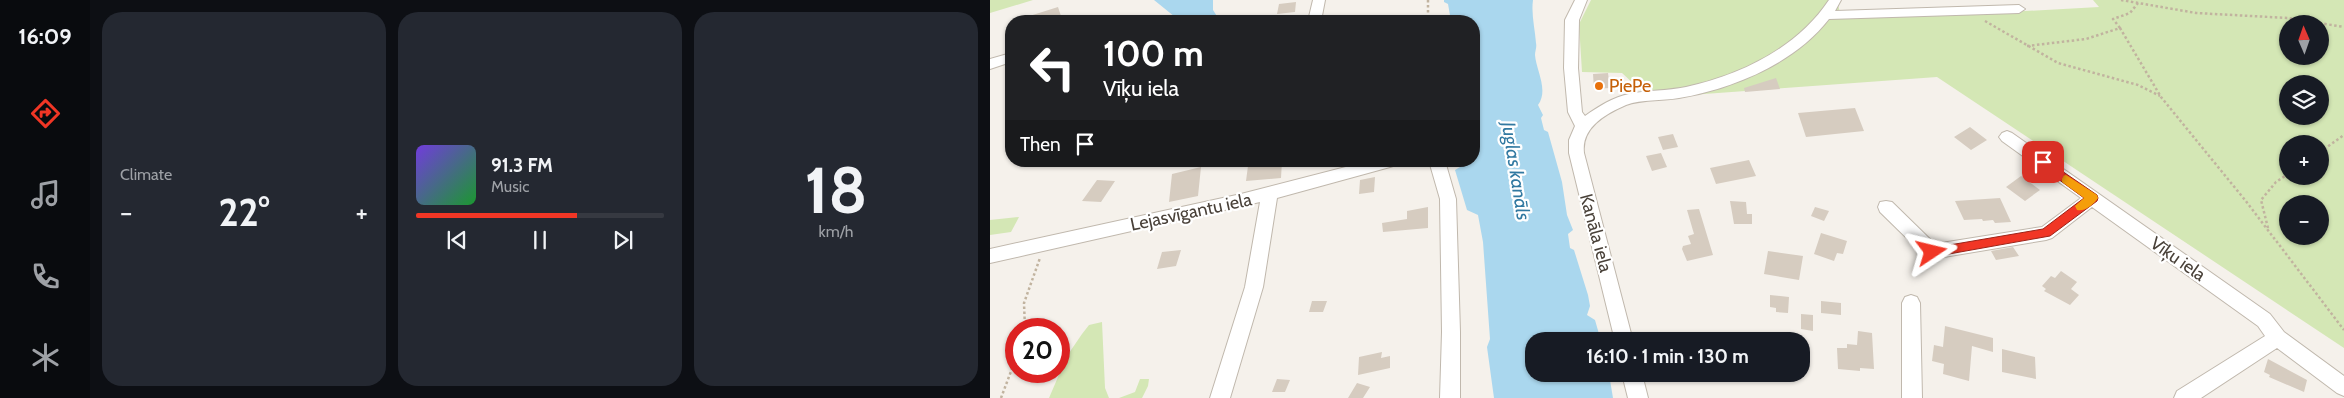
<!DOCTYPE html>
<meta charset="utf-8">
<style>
:root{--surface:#171b24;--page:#242831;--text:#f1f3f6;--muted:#9ea1a6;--line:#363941;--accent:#f13625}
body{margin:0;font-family:Cabin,sans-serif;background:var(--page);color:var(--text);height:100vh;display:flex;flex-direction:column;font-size:19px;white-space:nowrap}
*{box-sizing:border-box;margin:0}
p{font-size:16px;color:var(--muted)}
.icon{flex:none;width:28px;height:28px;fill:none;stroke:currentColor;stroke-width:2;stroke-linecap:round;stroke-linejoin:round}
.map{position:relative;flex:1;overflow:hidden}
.sheet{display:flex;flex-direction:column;gap:12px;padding:12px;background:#0d0f14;width:900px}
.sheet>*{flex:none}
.banner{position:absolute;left:15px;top:15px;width:475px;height:152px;border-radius:20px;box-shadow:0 1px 4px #0004;background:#202124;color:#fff;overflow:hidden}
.needle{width:32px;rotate:358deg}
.fabs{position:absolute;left:1289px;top:15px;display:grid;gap:10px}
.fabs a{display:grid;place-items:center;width:50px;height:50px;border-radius:50%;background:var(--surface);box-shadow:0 1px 4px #0004;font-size:25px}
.speed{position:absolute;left:15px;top:318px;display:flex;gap:10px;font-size:25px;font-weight:700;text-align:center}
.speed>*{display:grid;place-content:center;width:65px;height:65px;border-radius:50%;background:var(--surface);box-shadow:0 1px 4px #0004;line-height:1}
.speed .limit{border:8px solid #d22;background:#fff;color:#111}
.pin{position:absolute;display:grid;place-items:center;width:42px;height:42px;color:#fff;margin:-21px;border-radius:10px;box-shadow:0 2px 8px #0006}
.me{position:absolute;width:55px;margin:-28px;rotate:80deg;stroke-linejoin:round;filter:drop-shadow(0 0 4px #0008)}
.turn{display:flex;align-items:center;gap:18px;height:105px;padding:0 15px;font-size:22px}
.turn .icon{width:65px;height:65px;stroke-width:2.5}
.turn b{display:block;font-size:35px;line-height:42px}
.then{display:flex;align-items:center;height:48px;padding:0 15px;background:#0003;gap:10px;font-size:19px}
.big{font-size:38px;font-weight:700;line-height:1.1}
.sheet .widget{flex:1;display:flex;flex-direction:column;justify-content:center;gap:8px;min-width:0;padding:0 18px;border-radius:20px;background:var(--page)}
.sheet .dial{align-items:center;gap:0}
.dial b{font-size:65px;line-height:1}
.song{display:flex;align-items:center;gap:15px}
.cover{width:60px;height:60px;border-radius:8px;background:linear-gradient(135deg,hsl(260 70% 55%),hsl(130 70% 35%))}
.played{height:5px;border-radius:2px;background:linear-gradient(90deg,var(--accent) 65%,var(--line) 65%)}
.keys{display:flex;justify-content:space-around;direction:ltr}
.heat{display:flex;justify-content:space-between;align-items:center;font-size:28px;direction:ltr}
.sheet .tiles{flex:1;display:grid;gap:12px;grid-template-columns:repeat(3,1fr)}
.trip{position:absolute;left:535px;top:332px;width:285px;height:50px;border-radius:20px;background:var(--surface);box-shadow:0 1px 4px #0004;font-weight:700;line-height:50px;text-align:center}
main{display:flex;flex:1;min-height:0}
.menu{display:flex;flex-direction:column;width:90px;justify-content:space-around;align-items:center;background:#090b0e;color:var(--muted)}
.menu .icon{width:35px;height:35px}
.menu .current{color:var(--accent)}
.menu b{font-size:22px;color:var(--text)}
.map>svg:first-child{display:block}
.green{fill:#d4e7b5;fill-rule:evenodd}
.water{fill:#aad7ee}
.building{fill:#d6ccc0}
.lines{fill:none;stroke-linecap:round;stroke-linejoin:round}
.minor-casing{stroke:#c0b8ad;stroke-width:2}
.path{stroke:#c1b39f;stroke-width:2.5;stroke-dasharray:2.5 2.5;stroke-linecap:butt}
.minor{fill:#fff;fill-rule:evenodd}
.route{fill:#f13625;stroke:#9d2318}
.slow{fill:#f59e0b}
.food-dot{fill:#e8710a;stroke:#fff;stroke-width:2}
.labels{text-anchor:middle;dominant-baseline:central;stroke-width:4.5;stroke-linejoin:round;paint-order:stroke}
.food-label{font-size:18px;fill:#c56008;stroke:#fff;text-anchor:start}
.street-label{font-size:18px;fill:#494139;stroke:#fff}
.water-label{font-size:19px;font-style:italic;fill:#3179a1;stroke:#fff}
</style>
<main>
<nav class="menu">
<b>16:09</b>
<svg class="icon current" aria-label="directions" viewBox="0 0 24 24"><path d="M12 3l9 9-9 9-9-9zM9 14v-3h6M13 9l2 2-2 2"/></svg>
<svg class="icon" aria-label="music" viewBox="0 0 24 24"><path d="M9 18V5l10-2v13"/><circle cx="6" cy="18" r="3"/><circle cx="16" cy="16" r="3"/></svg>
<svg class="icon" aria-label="phone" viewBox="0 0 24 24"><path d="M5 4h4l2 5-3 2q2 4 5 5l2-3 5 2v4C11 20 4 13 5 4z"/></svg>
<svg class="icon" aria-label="climate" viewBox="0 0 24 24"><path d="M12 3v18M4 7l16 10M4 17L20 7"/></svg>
</nav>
<section class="sheet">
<div class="tiles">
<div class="widget"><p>Climate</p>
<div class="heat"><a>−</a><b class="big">22°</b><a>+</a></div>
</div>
<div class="widget">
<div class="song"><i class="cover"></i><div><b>91.3 FM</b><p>Music</p></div></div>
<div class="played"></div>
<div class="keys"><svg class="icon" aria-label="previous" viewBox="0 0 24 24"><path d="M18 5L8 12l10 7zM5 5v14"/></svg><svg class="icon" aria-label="pause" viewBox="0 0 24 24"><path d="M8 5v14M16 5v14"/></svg><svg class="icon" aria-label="next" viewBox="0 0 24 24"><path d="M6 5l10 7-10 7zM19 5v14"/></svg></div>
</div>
<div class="widget dial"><b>18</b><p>km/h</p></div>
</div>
</section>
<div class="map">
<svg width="1354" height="398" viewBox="0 0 1354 398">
<rect width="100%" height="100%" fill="#f5f1eb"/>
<path class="green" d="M0 0H43L0 13Z
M601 0H847L851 17 980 14 1109 7 1103 0H1354V348L947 77 659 98 632 73 592 72 589 24ZM1298 24H1330V56H1298ZM1298 84H1330V116H1298ZM1298 144H1330V176H1298ZM1298 204H1330V236H1298Z
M29 217 21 232 0 235V220Z
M112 322 115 388 119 398H59L77 356 92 334 99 325Z
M150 379H159L158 386 152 398H129L145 392Z"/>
<path class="water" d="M164 0H223V10L230 21H190Z
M454 0H543C541 14 545 29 546 43 547 47 545 51 545 55 546 70 559 90 548 105L553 115 551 118 554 130 558 132 572 182 577 215 583 230 578 234 580 248 584 250 598 295 600 306 597 315 605 320 611 341H544V374H619L623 398H504L497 347 500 339 493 242 488 215 477 210 465 170 475 164 474 161H484V21H461L458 4 454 2Z"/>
<path class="building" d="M306 2 305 12 287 14 289 4Z
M68 7 72 19 65 21H30V19Z
M618 73 620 88 604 89 603 74Z
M786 78 790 89 755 92 754 88Z
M865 108 874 131 816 137 808 113Z
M980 127 997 140 981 150 964 137Z
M683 134 688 147 673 150 668 137Z
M671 153 677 167 662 171 656 156Z
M759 160 766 176 726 184 720 168Z
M270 161H292L291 178 256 181 258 166 270 163Z
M211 167 208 196 179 202 182 174Z
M1031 176 1050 190 1035 201 1016 187Z
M385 177 384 192 369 194 370 180Z
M107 180 125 181 111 202 92 201Z
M1010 198 1021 222 1005 223 1003 220 993 221 992 219 974 220 965 201Z
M740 201 756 202 757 214H762V224H744Z
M438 207V228L393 232 392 223 417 219V211Z
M825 207 839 211 834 221 821 216Z
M709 209 723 255 697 261 692 249 693 246 701 244 698 236 704 234 697 210Z
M831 233 857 241 853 254 847 253 844 261 824 254Z
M1023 247 1029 256 1006 260 1001 251Z
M191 250 186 266 167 269 172 252Z
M778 251 813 256 809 280 774 274Z
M1071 271 1087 282 1081 289 1089 295 1080 305 1054 291 1056 289 1052 286 1061 276 1065 278Z
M780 295 799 297 798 313 786 312V308L780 307Z
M322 301H337L333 312H319Z
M831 301 851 303V315L831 313Z
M811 314 823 315V331L811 329Z
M955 326 1003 338V352L982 346 979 381 953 374 954 364 942 361 944 345 953 347Z
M868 331 882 333 884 369 870 368V371L848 369 847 348H857V344L867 345Z
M1012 349 1045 357 1046 379 1012 372Z
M392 352 391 358 400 356V368L368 375 369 357Z
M1278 359 1317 380 1314 392 1279 377 1280 375 1274 372Z
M287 379 300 380 295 392H282Z
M367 383 380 387 373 398H358Z"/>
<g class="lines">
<defs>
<path id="minor" d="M323 0H335L331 21H318Z
M585 0H597L589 20 588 68 592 112 595 116C608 107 623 97 639 94 658 90 677 91 696 87 751 75 807 48 839 0H851L845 11 1029 5 1035 9 1029 13 839 19C805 63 743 89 689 98 672 101 652 99 636 105 615 114 591 128 594 153L643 341H625L579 153V140L585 126 578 112 574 68 575 20Z
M21 53V62L0 69V59Z
M1017 131 1022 133 1280 314 1294 332 1354 376V396L1347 393 1287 348 1211 398H1184L1187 391 1275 336 1268 326 1102 207 1062 238 1056 240 942 259 936 257 890 212 888 207 890 202 896 201 902 202 945 244 1052 227 1091 198 1012 141 1009 137 1012 133Z
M379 161H408L406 165 400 167 287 198 273 287 240 398H220L255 287 270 202 0 263V249L251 194Z
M439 161H455L466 199 470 332V398H450L452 332 450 199Z
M921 295 927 297 930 303 932 398H912V303L915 297Z
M632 374H652L658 398H638Z"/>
</defs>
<use href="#minor" class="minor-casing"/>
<path class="path" d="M438 0V21
M1131 0 1206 13 1298 18 1354 27
M995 21 1068 63 1148 85 1170 96
M1130 28 1123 19 1140 13 1148 3
M1037 46 1096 39 1130 28 1171 97 1255 200 1354 330
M1330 152 1354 135
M1278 228 1271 200 1286 182 1298 174
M35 329 34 303 50 258
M11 398 26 358"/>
<use href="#minor" class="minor"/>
</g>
<path class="route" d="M1053 158 1107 195 1108 198 1107 201 1060 236 942 257 938 256 936 252 942 248 1053 229 1094 198 1049 165V160Z"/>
<path class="slow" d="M1076 175 1107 195 1108 198C1104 204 1095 212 1087 210L1085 206 1094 198 1072 182V176Z"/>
<circle class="food-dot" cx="609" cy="86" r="5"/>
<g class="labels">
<g class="food-label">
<text x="619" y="86">PiePe</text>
</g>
<g class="street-label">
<text transform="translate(201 212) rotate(-12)">Lejasvīgantu iela</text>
<text transform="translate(606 233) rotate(75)">Kanāla iela</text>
<text transform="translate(1188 259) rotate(35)">Vīķu iela</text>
</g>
<g class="water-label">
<text transform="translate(526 171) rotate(81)">Juglas kanāls</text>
</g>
</g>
</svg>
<div class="fabs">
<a><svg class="needle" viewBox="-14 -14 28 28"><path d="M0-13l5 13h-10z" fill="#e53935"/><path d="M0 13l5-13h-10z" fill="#9ea1a6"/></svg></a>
<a><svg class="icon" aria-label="layers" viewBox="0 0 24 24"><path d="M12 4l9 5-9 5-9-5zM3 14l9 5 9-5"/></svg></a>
<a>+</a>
<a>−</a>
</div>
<div class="speed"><div class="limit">20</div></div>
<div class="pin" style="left:1053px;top:162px;background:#d93025"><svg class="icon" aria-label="arrive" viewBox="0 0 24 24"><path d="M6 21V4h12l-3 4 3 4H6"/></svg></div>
<svg class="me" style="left:942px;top:252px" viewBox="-20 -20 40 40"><path d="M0-17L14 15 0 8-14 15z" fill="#f13625" stroke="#fff" stroke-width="4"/></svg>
<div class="trip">16:10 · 1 min · 130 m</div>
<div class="banner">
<div class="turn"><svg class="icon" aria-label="left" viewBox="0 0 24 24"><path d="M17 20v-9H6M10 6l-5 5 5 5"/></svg><div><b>100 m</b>Vīķu iela</div></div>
<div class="then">Then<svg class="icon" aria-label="arrive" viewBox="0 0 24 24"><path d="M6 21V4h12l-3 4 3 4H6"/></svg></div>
</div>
</div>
</main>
